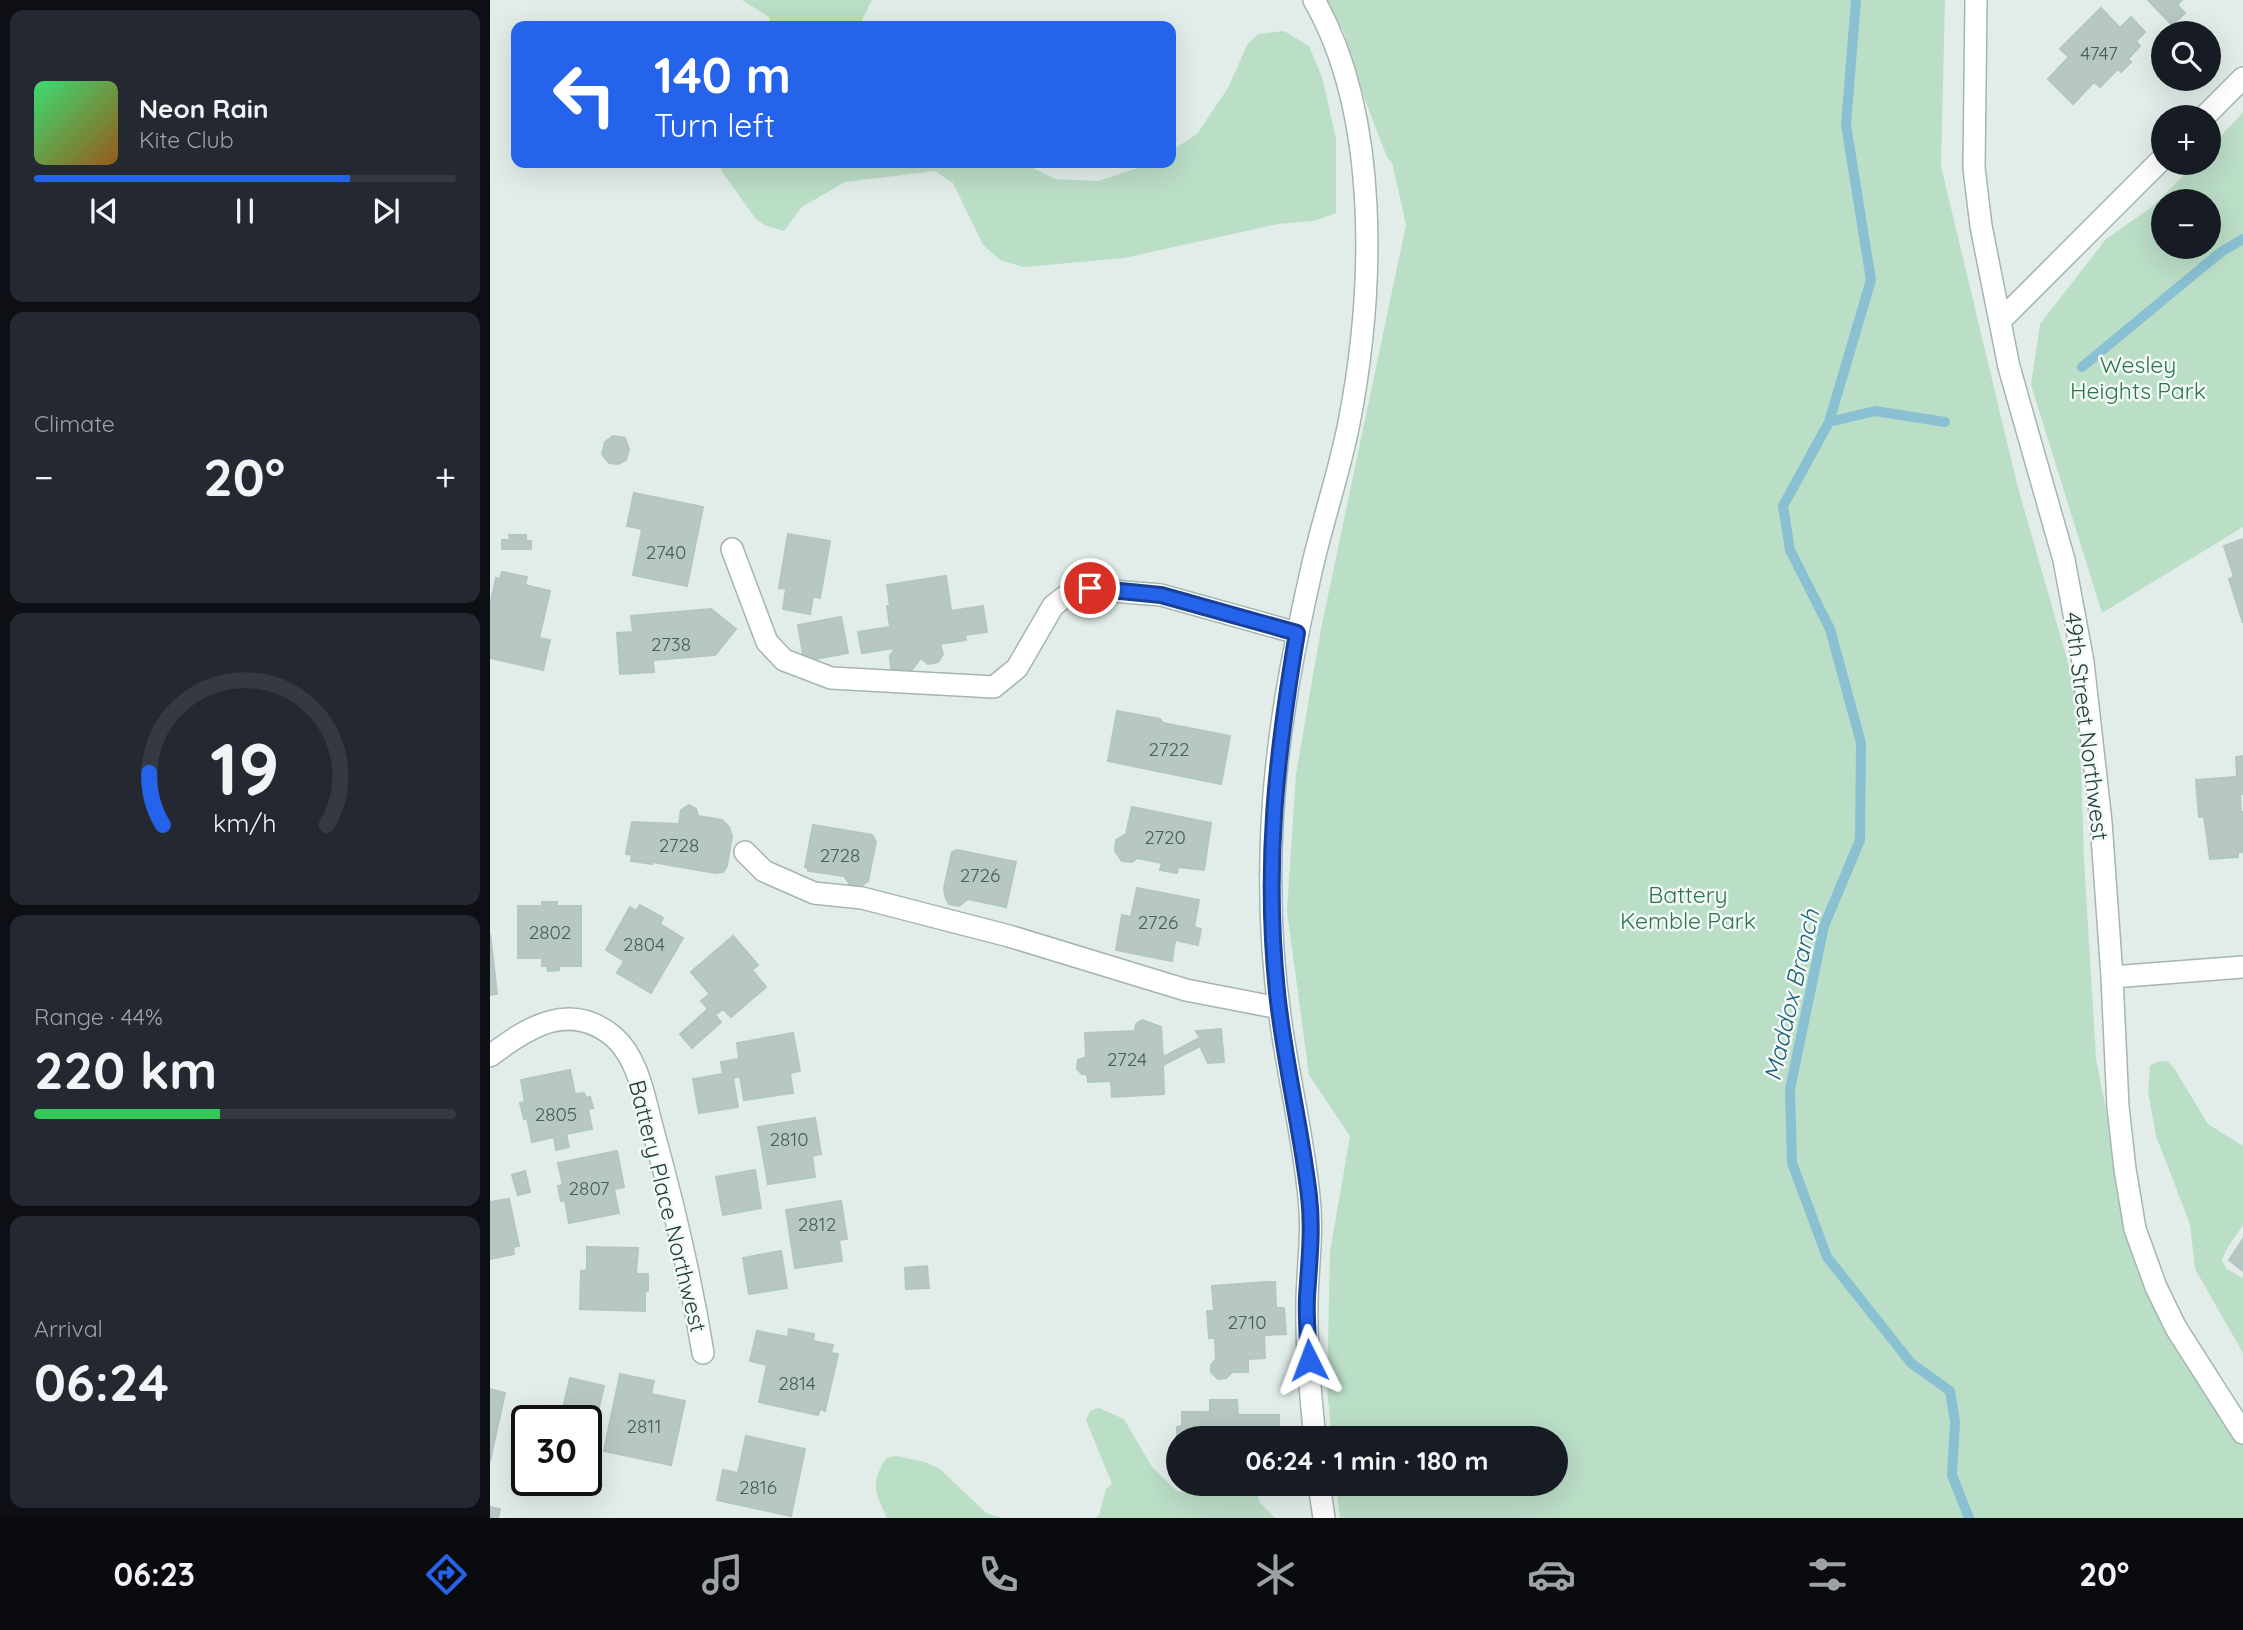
<!DOCTYPE html>
<meta charset="utf-8">
<style>
:root{--surface:#171b24;--page:#242831;--text:#f1f3f6;--muted:#9ea1a6;--line:#363941;--accent:#2563eb}
body{margin:0;font-family:Quicksand,sans-serif;background:var(--page);color:var(--text);height:100vh;display:flex;flex-direction:column;font-size:26px;white-space:nowrap}
*{box-sizing:border-box;margin:0}
p{font-size:23px;color:var(--muted)}
.icon{flex:none;width:38px;height:38px;fill:none;stroke:currentColor;stroke-width:2;stroke-linecap:round;stroke-linejoin:round}
.map{position:relative;flex:1;overflow:hidden}
.panel{display:flex;flex-direction:column;gap:10px;padding:10px;background:#0d0f14;width:490px}
.panel>*{flex:none}
.top-card{position:absolute;left:21px;top:21px;width:665px;height:147px;border-radius:14px;box-shadow:0 7px 28px #0002;background:#2563eb;color:#fff;overflow:hidden}
.fabs{position:absolute;left:1661px;top:21px;display:grid;gap:14px}
.fabs a{display:grid;place-items:center;width:70px;height:70px;border-radius:50%;background:var(--surface);box-shadow:0 7px 28px #0002;font-size:35px}
.speed{position:absolute;left:21px;top:1405px;display:flex;gap:14px;font-size:35px;font-weight:700;text-align:center}
.speed>*{display:grid;place-content:center;width:91px;height:91px;border-radius:50%;background:var(--surface);box-shadow:0 7px 28px #0002;line-height:1}
.speed .limit{border:4px solid #111;border-radius:10px;background:#fff;color:#111}
.pin{position:absolute;display:grid;place-items:center;width:60px;height:60px;color:#fff;margin:-30px;border:4px solid #fff;border-radius:50%;box-shadow:0 2px 7px #0007}
.me{position:absolute;width:77px;margin:-38px;rotate:357deg;stroke-linejoin:round;filter:drop-shadow(0 0 5px #0008)}
.turn{display:flex;align-items:center;gap:24px;height:147px;padding:0 28px;font-size:32px}
.turn .icon{width:91px;height:91px;stroke-width:2.5}
.turn b{display:block;font-size:49px;line-height:60px}
.big{font-size:52px;font-weight:700;line-height:1.1}
.panel .card{flex:1;display:flex;flex-direction:column;justify-content:center;gap:10px;min-width:0;padding:0 24px;border-radius:14px;background:var(--page)}
.panel .dial{align-items:center;gap:0}
.dial svg{height:182px;overflow:visible;fill:none;stroke:var(--line);stroke-width:7;stroke-linecap:round;text-anchor:middle}
.dial text{fill:var(--text);stroke:none}
.song{display:flex;align-items:center;gap:21px}
.cover{width:84px;height:84px;border-radius:10px;background:linear-gradient(135deg,hsl(140 70% 55%),hsl(30 70% 35%))}
.played{height:7px;border-radius:4px;background:linear-gradient(90deg,var(--accent) 75%,var(--line) 75%)}
.keys{display:flex;justify-content:space-around;direction:ltr}
.heat{display:flex;justify-content:space-between;align-items:center;font-size:38px;direction:ltr}
.charge{height:10px;border-radius:5px;background:linear-gradient(90deg,#34c759 44%,var(--line) 0)}
.trip{position:absolute;left:676px;top:1426px;width:402px;height:70px;border-radius:35px;background:var(--surface);box-shadow:0 7px 28px #0002;font-weight:700;line-height:70px;text-align:center}
.tabs{display:flex;height:112px;justify-content:space-around;align-items:center;background:#090b0e;color:var(--muted)}
.tabs .icon{width:49px;height:49px}
.tabs .selected{color:var(--accent)}
.tabs b{font-size:32px;color:var(--text)}
main{display:flex;flex:1;min-height:0}
.map>svg:first-child{display:block}
.green{fill:#bbdec7;fill-rule:evenodd}
.lines{fill:none;stroke-linecap:round;stroke-linejoin:round}
.stream{stroke:#89c1d2;stroke-width:10}
.building{fill:#b7c7c2;stroke:#b4c6c0;stroke-width:2}
.minor-casing{stroke:#a5b5b1;stroke-width:24}
.minor{stroke:#fff;stroke-width:21}
.route-casing{stroke:#184099;stroke-width:18}
.route{stroke:#2563eb;stroke-width:12}
.labels{text-anchor:middle;dominant-baseline:central;stroke-width:5;stroke-linejoin:round;paint-order:stroke}
.number-label{font-size:19px;fill:#47605b}
.park-label{font-size:23px;fill:#2b754e;stroke:#f3f9f6}
.street-label{font-size:23px;fill:#223e39;stroke:#f3f9f6}
.water-label{font-size:24px;font-style:italic;fill:#1b637b;stroke:#f3f9f6}
</style>
<main>
<section class="panel">
<div class="card">
<div class="song"><i class="cover"></i><div><b>Neon Rain</b><p>Kite Club</p></div></div>
<div class="played"></div>
<div class="keys"><svg class="icon" aria-label="previous" viewBox="0 0 24 24"><path d="M18 5L8 12l10 7zM5 5v14"/></svg><svg class="icon" aria-label="pause" viewBox="0 0 24 24"><path d="M8 5v14M16 5v14"/></svg><svg class="icon" aria-label="next" viewBox="0 0 24 24"><path d="M6 5l10 7-10 7zM19 5v14"/></svg></div>
</div>
<div class="card"><p>Climate</p>
<div class="heat"><a>−</a><b class="big">20°</b><a>+</a></div>
</div>
<div class="card dial"><svg viewBox="0 0 100 80">
<path d="M14 69A42 42 0 1 1 86 69"/>
<path d="M14 69A42 42 0 0 1 8 46" stroke="#2563eb"/>
<text x="50" y="56" font-size="32" font-weight="700">19</text>
<text x="50" y="72" font-size="11">km/h</text>
</svg></div>
<div class="card"><p>Range · 44%</p><b class="big">220 km</b><div class="charge"></div></div>
<div class="card"><p>Arrival</p><b class="big">06:24</b></div>
</section>
<div class="map">
<svg width="1753" height="1518" viewBox="0 0 1753 1518">
<rect width="100%" height="100%" fill="#e2ede9"/>
<path class="green" d="M252 0H382L369 26H283L279 17Z
M836 0H1455L1451 166 1527 484 1589 701 1594 859 1606 1058 1647 1272 1753 1421V1518H850L846 1484H1066V1438H842L837 1389 840 1252 860 1136 819 1075 797 911 806 774 831 629 916 225 902 162 897 157 875 100 854 32Z
M794 31 819 46 832 77 846 138V213L824 221 788 224 634 258 534 267 510 260 493 245 463 183 445 171 355 182 312 207 294 231 274 225 265 218 231 170V163H533L565 179 608 181 663 163H681V151L707 134 738 88 757 45 768 34Z
M1753 112V527L1612 613 1541 385 1550 324 1616 239 1663 206 1706 163H1718L1719 149ZM1673 201H1718V247H1673Z
M1677 1061 1684 1068 1718 1124 1753 1146V1225L1736 1250 1732 1261 1737 1269 1753 1278V1353L1705 1269 1700 1224 1666 1136 1658 1091 1660 1066 1667 1062Z
M609 1408 634 1419 662 1467 687 1491 740 1494 751 1484H766L769 1502 785 1518H605L609 1515 616 1489 622 1484 596 1420 600 1411Z
M406 1456 435 1462 450 1469 496 1513 512 1518H397C385 1491 380 1485 396 1458Z"/>
<g class="lines">
<path class="stream" d="M1366 0 1356 125 1381 280 1339 422 1293 506 1300 550 1340 629 1371 743 1370 840 1334 926 1300 1089 1302 1163 1337 1257 1421 1363 1460 1391 1465 1422 1462 1475 1479 1518
M1592 367 1731 252 1753 239
M1339 422 1385 411 1455 422"/>
</g>
<path class="building" d="M1658 0H1692L1687 5 1695 13 1682 25Z
M1611 8 1630 28 1641 17 1655 32 1646 41 1650 46 1638 59 1641 62 1631 72 1628 69 1610 87 1604 82 1583 104 1558 79 1579 57 1570 49Z
M123 436 135 438 139 449 136 460 128 464 119 463 112 454 115 442Z
M144 493 213 507 197 586 143 575 152 529 137 526Z
M298 534 340 541 330 598 323 596 320 614 293 609 296 589 289 588Z
M19 535H36V541H41V549H12V540H20Z
M1753 539V623L1739 579 1744 577 1734 546Z
M12 572 37 577 35 585 60 591 49 638 60 640 53 670 0 658V605L6 578 10 579Z
M456 576 461 611 493 606 497 632 475 635 476 640 450 644 453 654 448 662 438 664 431 658 420 672 409 674 401 668 400 656 405 648 372 653 368 632 400 627 397 606H400L397 585Z
M221 609 246 629 225 655 163 660 164 672 130 674 127 633 143 632 141 616Z
M351 617 358 653 314 661 308 625Z
M627 711 670 719 673 723 740 736 731 784 618 761Z
M1753 756V794H1750L1751 812H1753V852H1748V857L1720 859 1714 816 1709 817 1706 780 1747 777 1746 757Z
M199 805 206 809 208 816 232 820 239 827 242 836 237 866 233 872 225 873 162 862V864L141 861 142 855 136 854 142 822 189 824 191 810Z
M642 807 721 823 714 870 688 867 687 873 670 870 672 863 647 858 642 862 632 861 625 851 626 840 636 834Z
M323 825 382 835 386 842 378 881 369 888 361 886 354 876 318 871V868L315 867Z
M467 850 526 862 516 907 478 899 469 906 459 904 455 896 454 888 462 852Z
M647 888 709 900 704 927 711 929 708 945 685 940 682 961 626 950 632 915 641 917Z
M52 902H67V906H91V966H69V970L58 971 57 966H52V958H28V906H52Z
M150 905 173 918 170 924 193 938 161 993 127 973 134 961 116 950 140 907 146 911Z
M0 933 7 994 0 995Z
M243 936 268 965 262 970 276 987 241 1017 233 1009 225 1015 231 1022 202 1048 190 1034 218 1009 211 1001 220 994 201 972Z
M652 1020 671 1027 673 1057 710 1038 706 1031 731 1029 734 1062 718 1063 710 1046 673 1065 674 1094 622 1097 621 1081 598 1082 597 1074H592L587 1069 588 1060 596 1057 595 1033 645 1031 646 1024Z
M303 1033 310 1071 300 1073 303 1093 254 1100 250 1076 243 1078 248 1107 209 1113 203 1079 233 1074 231 1062 249 1059 247 1043Z
M80 1070 85 1094 94 1093 96 1098 100 1097 103 1108 98 1109 102 1129 76 1134 79 1147 66 1150 64 1137 42 1142 37 1118 34 1119 30 1103 35 1102 31 1080Z
M325 1118 331 1154 322 1156 325 1177 278 1184 268 1127Z
M127 1151 134 1187 124 1189 129 1213 79 1223 75 1200 71 1201 68 1186 73 1185 68 1163Z
M265 1170 271 1208 233 1215 226 1177Z
M35 1171 40 1192 28 1195 22 1175Z
M19 1199 29 1246 23 1247 24 1254 0 1259V1202Z
M351 1201 357 1239 349 1240 352 1261 305 1268 296 1210Z
M1753 1239V1271L1739 1260Z
M97 1247 148 1248 146 1274H158V1291H155V1311L90 1309 91 1271 97 1270Z
M291 1251 297 1288 259 1294 253 1258Z
M437 1266 439 1288 416 1289 415 1268Z
M777 1282H785L786 1308H794L796 1334 774 1335 775 1358 758 1359V1372H742L736 1378 728 1379 721 1372V1365L726 1359 725 1338H719L717 1311H724L722 1286Z
M299 1329 324 1334 323 1341 343 1345 341 1353 348 1354 335 1411 330 1409 328 1415 269 1402 277 1365 260 1361 267 1331 298 1337Z
M130 1374 164 1381 161 1394 195 1401 181 1465 114 1451Z
M80 1378 114 1386 106 1420 72 1412Z
M0 1389 15 1393 0 1461Z
M720 1400H747L748 1415H789V1438H688L687 1445V1427L692 1426V1412H720Z
M256 1436 315 1449 301 1516 227 1500 233 1470 248 1473Z
M690 1484H725V1488L690 1487Z
M0 1507 10 1509 8 1518H0Z"/>
<g class="lines">
<defs>
<path id="minor" d="M824 0C891 117 884 294 859 423 849 474 832 522 821 572 802 656 786 740 782 826 779 889 781 953 790 1016 798 1076 813 1136 819 1197 823 1231 818 1265 817 1299 816 1346 820 1393 825 1438
M1486 0 1484 168 1491 226 1519 367 1574 560 1593 662 1611 822 1622 977 1628 1107 1635 1169 1645 1229 1666 1287 1686 1328 1753 1433
M1714 117 1753 78
M1510 321 1673 158
M242 549 277 642 294 660 341 678 504 687 527 668 563 606 586 588 671 595 807 633
M255 852 274 871 324 893 372 898 519 936 696 990 789 1008
M1622 977 1753 967
M0 1056C38 1027 80 1000 124 1037 150 1060 155 1103 164 1134 184 1206 201 1279 213 1353
M829 1484 834 1518"/>
</defs>
<use href="#minor" class="minor-casing"/>
<use href="#minor" class="minor"/>
</g>
<g class="lines">
<defs>
<path id="route" d="M600 588 671 595 807 633C786 757 774 866 787 992 794 1060 811 1128 819 1196 823 1230 819 1263 817 1297 816 1318 818 1339 819 1360"/>
</defs>
<use href="#route" class="route-casing"/>
<use href="#route" class="route"/>
</g>
<g class="labels">
<g class="number-label">
<text x="1609" y="53">4747</text>
<text x="176" y="552">2740</text>
<text x="181" y="644">2738</text>
<text x="679" y="749">2722</text>
<text x="675" y="837">2720</text>
<text x="189" y="845">2728</text>
<text x="350" y="855">2728</text>
<text x="490" y="875">2726</text>
<text x="668" y="922">2726</text>
<text x="60" y="932">2802</text>
<text x="154" y="944">2804</text>
<text x="637" y="1059">2724</text>
<text x="66" y="1114">2805</text>
<text x="299" y="1139">2810</text>
<text x="99" y="1188">2807</text>
<text x="327" y="1224">2812</text>
<text x="757" y="1322">2710</text>
<text x="307" y="1383">2814</text>
<text x="154" y="1426">2811</text>
<text x="268" y="1487">2816</text>
</g>
<g class="park-label">
<text x="1648" y="364">Wesley<tspan x="1648" dy="26">Heights Park</tspan></text>
<text x="1198" y="894">Battery<tspan x="1198" dy="26">Kemble Park</tspan></text>
</g>
<g class="street-label">
<text transform="translate(1597 726) rotate(83)">49th Street Northwest</text>
<text transform="translate(178 1206) rotate(76)">Battery Place Northwest</text>
</g>
<g class="water-label">
<text transform="translate(1301 995) rotate(-77)">Maddox Branch</text>
</g>
</g>
</svg>
<div class="fabs">
<a><svg class="icon" aria-label="search" viewBox="0 0 24 24"><circle cx="10" cy="10" r="6"/><path d="M15 15l6 6"/></svg></a>
<a>+</a>
<a>−</a>
</div>
<div class="speed"><div class="limit">30</div></div>
<div class="pin" style="left:600px;top:588px;background:#d93025"><svg class="icon" aria-label="arrive" viewBox="0 0 24 24"><path d="M6 21V4h12l-3 4 3 4H6"/></svg></div>
<svg class="me" style="left:819px;top:1360px" viewBox="-20 -20 40 40"><path d="M0-17L14 15 0 8-14 15z" fill="#2563eb" stroke="#fff" stroke-width="4"/></svg>
<div class="trip">06:24 · 1 min · 180 m</div>
<div class="top-card">
<div class="turn"><svg class="icon" aria-label="left" viewBox="0 0 24 24"><path d="M17 20v-9H6M10 6l-5 5 5 5"/></svg><div><b>140 m</b>Turn left</div></div>
</div>
</div>
</main>
<nav class="tabs">
<b>06:23</b>
<svg class="icon selected" aria-label="directions" viewBox="0 0 24 24"><path d="M12 3l9 9-9 9-9-9zM9 14v-3h6M13 9l2 2-2 2"/></svg>
<svg class="icon" aria-label="music" viewBox="0 0 24 24"><path d="M9 18V5l10-2v13"/><circle cx="6" cy="18" r="3"/><circle cx="16" cy="16" r="3"/></svg>
<svg class="icon" aria-label="phone" viewBox="0 0 24 24"><path d="M5 4h4l2 5-3 2q2 4 5 5l2-3 5 2v4C11 20 4 13 5 4z"/></svg>
<svg class="icon" aria-label="climate" viewBox="0 0 24 24"><path d="M12 3v18M4 7l16 10M4 17L20 7"/></svg>
<svg class="icon" aria-label="car" viewBox="0 0 24 24"><path d="M5 17H2v-5l4-1 3-4h7l3 4 3 1v5h-3M9 17h6M6 11h13"/><circle cx="7" cy="17" r="2"/><circle cx="17" cy="17" r="2"/></svg>
<svg class="icon" aria-label="filters" viewBox="0 0 24 24"><path d="M4 7h16M4 17h16"/><circle cx="9" cy="7" r="2"/><circle cx="15" cy="17" r="2"/></svg>
<b>20°</b>
</nav>
